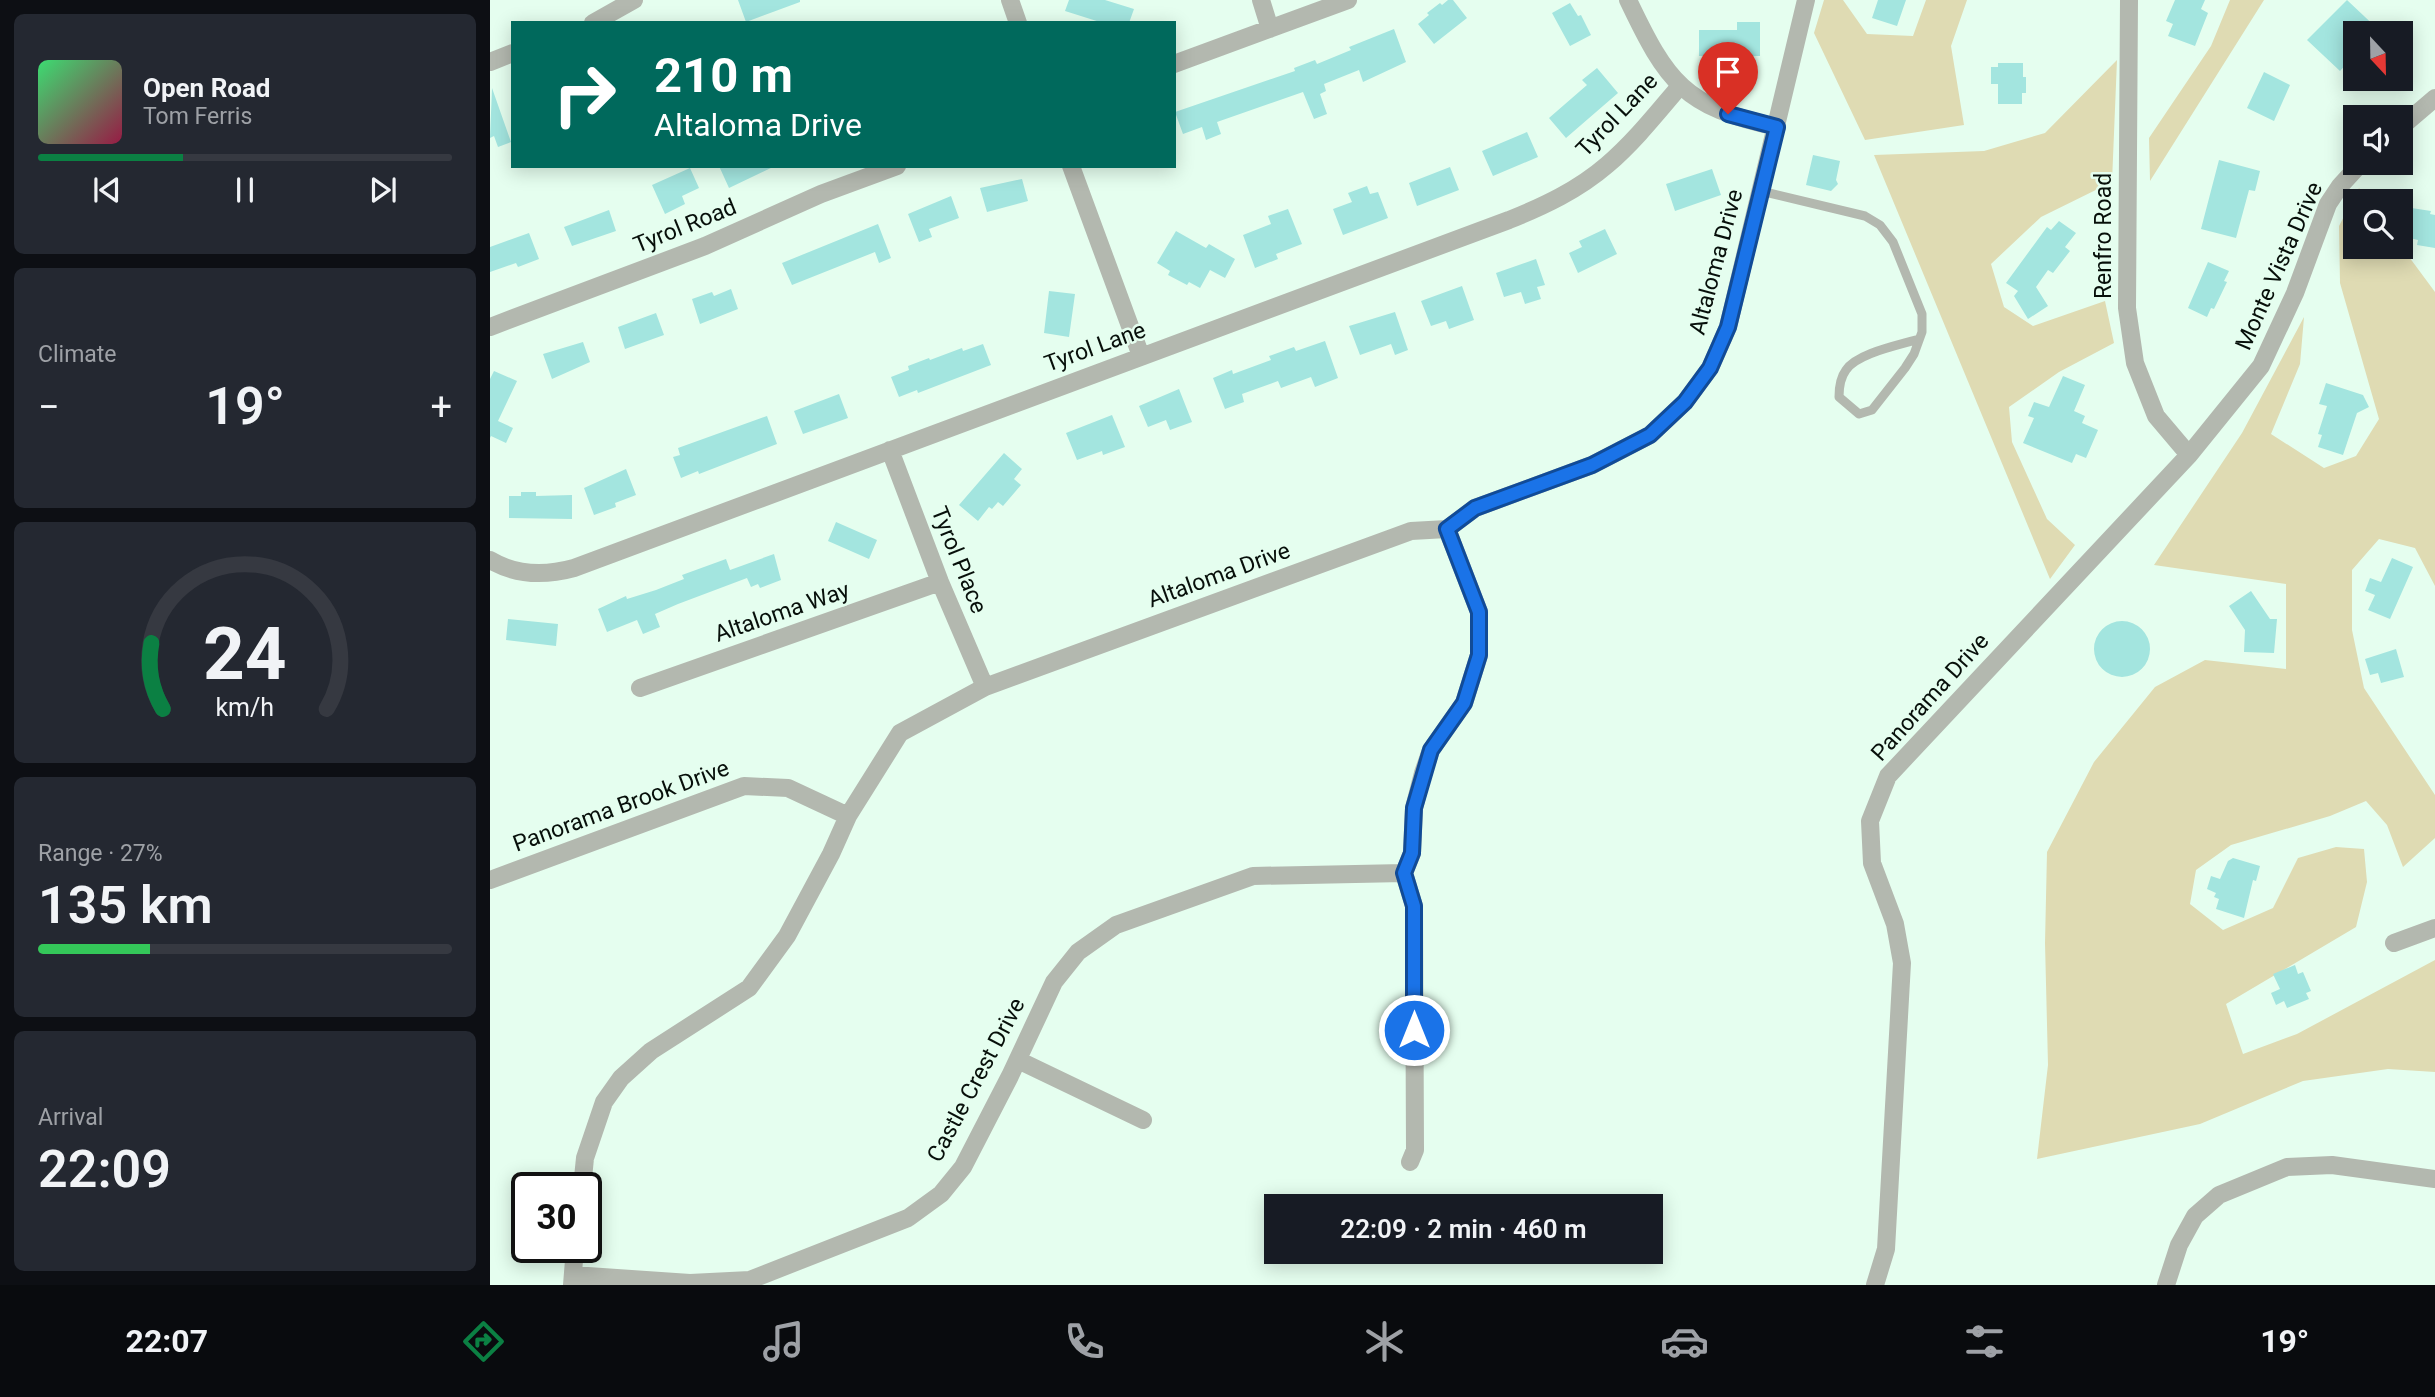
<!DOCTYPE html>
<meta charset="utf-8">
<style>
:root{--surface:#171b24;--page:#242831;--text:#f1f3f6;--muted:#9ea1a6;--line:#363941;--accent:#0b8043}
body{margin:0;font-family:Roboto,sans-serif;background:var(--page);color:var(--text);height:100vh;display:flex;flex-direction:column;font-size:26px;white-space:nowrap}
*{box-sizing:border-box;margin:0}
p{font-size:23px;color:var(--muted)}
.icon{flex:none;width:38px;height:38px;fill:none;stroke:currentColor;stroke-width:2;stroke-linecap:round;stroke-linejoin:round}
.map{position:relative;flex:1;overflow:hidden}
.panel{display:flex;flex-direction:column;gap:14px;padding:14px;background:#0d0f14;width:490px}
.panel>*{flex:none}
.banner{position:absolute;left:21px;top:21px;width:665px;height:147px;border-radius:0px;box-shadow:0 4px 18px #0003;background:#00695c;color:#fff;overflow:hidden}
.needle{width:46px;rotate:158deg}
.controls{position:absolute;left:1853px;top:21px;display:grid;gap:14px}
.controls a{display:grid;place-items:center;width:70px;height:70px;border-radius:0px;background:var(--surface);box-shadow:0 4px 18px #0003;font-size:35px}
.speed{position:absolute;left:21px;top:1172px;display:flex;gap:14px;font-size:35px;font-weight:700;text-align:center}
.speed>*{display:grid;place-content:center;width:91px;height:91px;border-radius:50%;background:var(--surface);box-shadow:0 4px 18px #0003;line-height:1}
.speed .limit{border:4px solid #111;border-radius:10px;background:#fff;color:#111}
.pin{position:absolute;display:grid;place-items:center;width:60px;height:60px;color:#fff;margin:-72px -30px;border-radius:50% 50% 50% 0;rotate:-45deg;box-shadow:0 0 7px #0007}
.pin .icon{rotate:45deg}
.me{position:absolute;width:77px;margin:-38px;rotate:0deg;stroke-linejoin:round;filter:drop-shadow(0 0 5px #0008)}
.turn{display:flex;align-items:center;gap:24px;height:147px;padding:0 28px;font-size:32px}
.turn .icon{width:91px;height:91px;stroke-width:2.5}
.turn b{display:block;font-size:49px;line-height:60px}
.big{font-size:52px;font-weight:600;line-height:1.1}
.panel .tile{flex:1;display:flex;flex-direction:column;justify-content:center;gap:10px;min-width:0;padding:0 24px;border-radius:10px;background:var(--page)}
.panel .dial{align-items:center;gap:0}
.dial svg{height:182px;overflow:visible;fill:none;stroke:var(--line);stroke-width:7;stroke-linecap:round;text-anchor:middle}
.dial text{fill:var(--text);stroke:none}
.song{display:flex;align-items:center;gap:21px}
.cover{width:84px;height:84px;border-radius:10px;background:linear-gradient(135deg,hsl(140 70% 55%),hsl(340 70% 35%))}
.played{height:7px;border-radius:4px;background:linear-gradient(90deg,var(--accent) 35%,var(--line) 35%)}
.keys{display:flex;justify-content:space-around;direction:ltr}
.heat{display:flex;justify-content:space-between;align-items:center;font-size:38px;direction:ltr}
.charge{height:10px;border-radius:5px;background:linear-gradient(90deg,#34c759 27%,var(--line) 0)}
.trip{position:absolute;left:774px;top:1194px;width:399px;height:70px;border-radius:0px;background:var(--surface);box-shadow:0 4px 18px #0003;font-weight:600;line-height:70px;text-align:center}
.menu{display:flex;height:112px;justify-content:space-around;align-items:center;background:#090b0e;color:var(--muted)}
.menu .icon{width:49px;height:49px}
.menu .current{color:var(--accent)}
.menu b{font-size:32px;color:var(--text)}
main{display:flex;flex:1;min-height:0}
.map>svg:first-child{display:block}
.green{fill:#dfdbb3}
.building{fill:#a3e5df}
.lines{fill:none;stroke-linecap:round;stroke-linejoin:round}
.service{stroke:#b3b8af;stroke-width:9}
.minor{stroke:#b3b8af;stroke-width:18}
.route-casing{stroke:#114b97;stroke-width:18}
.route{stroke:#1a73e8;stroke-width:12}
.labels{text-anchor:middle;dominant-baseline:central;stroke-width:5;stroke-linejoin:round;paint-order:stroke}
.street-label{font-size:23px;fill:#070f0a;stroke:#e5feef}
</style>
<main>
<section class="panel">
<div class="tile">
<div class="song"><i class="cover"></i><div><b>Open Road</b><p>Tom Ferris</p></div></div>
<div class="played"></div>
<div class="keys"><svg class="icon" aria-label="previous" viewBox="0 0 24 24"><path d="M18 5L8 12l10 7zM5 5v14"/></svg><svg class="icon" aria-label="pause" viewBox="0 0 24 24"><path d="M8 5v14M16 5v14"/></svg><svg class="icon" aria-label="next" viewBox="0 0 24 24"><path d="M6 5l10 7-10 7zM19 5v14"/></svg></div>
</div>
<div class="tile"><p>Climate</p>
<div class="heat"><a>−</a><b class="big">19°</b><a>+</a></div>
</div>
<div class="tile dial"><svg viewBox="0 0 100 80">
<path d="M14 69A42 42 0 1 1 86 69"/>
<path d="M14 69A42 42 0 0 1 9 40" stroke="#0b8043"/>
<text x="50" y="56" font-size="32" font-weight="700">24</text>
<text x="50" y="72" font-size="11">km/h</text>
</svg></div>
<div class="tile"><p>Range · 27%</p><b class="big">135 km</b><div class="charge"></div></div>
<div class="tile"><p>Arrival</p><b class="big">22:09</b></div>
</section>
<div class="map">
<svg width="1945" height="1285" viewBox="0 0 1945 1285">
<rect width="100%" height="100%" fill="#e5feef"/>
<path class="green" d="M1334 0H1353L1377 34 1423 36 1436 0H1477L1461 46 1474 125 1375 140 1324 33Z
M1740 0H1774L1660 181 1659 138 1721 46Z
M1627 60 1622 182 1551 217 1501 264 1514 307 1543 326 1615 301 1624 343 1569 372 1519 407 1522 442 1557 519 1585 545 1560 579 1384 155 1494 151 1555 133Z
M1869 188 1879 201H1866V247L1911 246 1945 292V586L1925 548 1889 539 1862 570V630L1874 688 1945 795V838L1913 867 1897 825 1876 801 1840 816 1741 845 1706 870 1700 904 1733 930 1783 908 1808 858 1846 847 1874 849 1877 882 1866 927 1736 1004 1753 1054 1807 1034 1945 960V1072L1898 1069 1813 1081 1710 1124 1547 1159 1558 1065 1555 943 1557 852 1604 762 1665 687 1715 660 1796 669V584L1664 565 1752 433 1814 317 1810 364 1781 434 1834 468 1866 456 1889 419 1850 283 1849 226Z"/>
<path class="building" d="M248 0H310V2L256 22Z
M579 0H615L644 9 639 23H613L575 11Z
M958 0H963L977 18 944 44 928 24 939 15 937 13 950 3 952 5Z
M1388 0H1416L1407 26 1382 18Z
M1685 0H1715L1711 9 1718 13 1705 46 1678 36 1683 24 1676 21Z
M1857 0 1892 33H1866V47L1856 57 1859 61 1850 71 1817 40Z
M1080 3 1088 16 1091 15 1101 35 1080 46 1062 13Z
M1247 22H1270V56H1244V61H1222L1221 56H1209V30H1247Z
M904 29 916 62 873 82 869 70 834 84 836 91 830 94 837 114 824 119 813 92 727 122 731 134 716 140 712 127 693 134 685 112 805 71 804 68 825 60 827 64 861 50 859 47Z
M1508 63H1533V77H1536V93H1532V104H1508V84H1501V67H1508Z
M1107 68 1128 93 1076 138 1059 118 1097 85 1092 80Z
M1774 72 1800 85 1784 121 1757 108Z
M2 88 21 142 8 147 4 136 0 138Z
M1037 132 1048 157 1003 176 992 151Z
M1323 155 1350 161 1346 180 1348 184 1341 191 1316 185Z
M1729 160 1770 171 1765 191 1759 190 1746 238 1711 229Z
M229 166H285L239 188Z
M960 167 969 190 927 206 919 183Z
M200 168 209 188 192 196 195 204 175 214 162 185Z
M1222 169 1231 195 1185 211 1176 184Z
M532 179 538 201 497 212 490 188Z
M877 186 880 194 888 192 898 218 853 235 843 209 862 202 858 193Z
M461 196 469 218 439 229 442 237 429 242 418 214Z
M1915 207 1941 211 1940 214 1945 215V248L1927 245 1928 240 1911 236Z
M798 209 812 244 786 254 788 259 765 268 753 235 781 224 778 216Z
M119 210 126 231 82 246 74 227Z
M1569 221 1586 233 1575 247 1580 251 1563 273 1558 270 1546 287 1558 306 1538 319 1524 296 1528 291 1516 283 1557 227 1561 230Z
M388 224 401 258 389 263 385 252 302 285 292 263Z
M1115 229 1127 254 1088 273 1079 253 1092 247 1089 241Z
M686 231 716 248 719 244 745 259 735 278 720 270 710 288 699 282 697 285 678 275 680 271 667 263Z
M39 233 49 259 28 267 26 263 0 272V247Z
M1046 259 1055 285 1047 287 1051 299 1035 304 1031 292 1014 297 1006 273Z
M1718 262 1739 271 1734 281 1737 282 1724 309 1721 308 1717 317 1698 308Z
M972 286 984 320 959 329 956 321 941 326 931 301Z
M241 289 248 309 210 324 202 299 222 292 224 296Z
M559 291 585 294 579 337 554 333Z
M905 312 918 350 905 355 901 344 870 355 859 326Z
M166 313 174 335 135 349 128 327Z
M835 341 848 378 825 387 821 377 791 388 788 381 752 394 754 402 735 409 723 378 742 370 743 374 781 360 779 356 804 347 806 351Z
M93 342 100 362 62 379 53 354Z
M493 344 501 365 428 393 427 390 409 397 401 377 419 370 418 366 439 358 440 360 472 348 473 351Z
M4 371 27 381 8 421 23 428 16 443 1 436 0 438V379Z
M1573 376 1595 385 1584 411 1595 416 1592 423 1608 430 1596 458 1586 454 1582 463 1533 443 1544 418 1538 416 1544 402 1559 407Z
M1836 383 1873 395 1879 407 1867 413 1853 455 1828 447 1832 435 1828 434 1837 406 1829 404Z
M689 389 702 422 680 430 676 420 658 427 649 406Z
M349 394 358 418 313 434 304 411Z
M622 415 635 447 613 455 612 451 587 460 576 433Z
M277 416 287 444 209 474 208 471 191 478 183 457 190 455 188 448Z
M514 453 532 469 524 479 531 485 513 506 508 502 502 509 499 507 488 521 469 505Z
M136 469 146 495 125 503 126 507 104 515 94 488Z
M31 492H46V496L82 495V519L19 518V496H31Z
M346 522 387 540 379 559 338 541Z
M284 554 291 580 270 588 268 584 261 587 257 578 188 604 165 614 170 627 153 634 147 620 117 632 108 609 136 596 137 599 166 590 194 579 192 575 236 559 240 570Z
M1902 558 1923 567 1900 619 1878 610 1885 595 1875 591 1880 578 1891 582Z
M1761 591 1780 619H1787L1784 653 1754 652 1755 630 1739 606Z
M18 619 68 624 66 646 16 640Z
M1604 649a28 28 0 1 1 56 0a28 28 0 1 1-56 0Z
M1906 649 1914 677 1891 683 1888 673 1880 675 1875 659Z
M1743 858 1770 866 1766 881 1763 880 1754 918 1726 909 1729 899 1724 897 1726 893 1717 889 1721 876 1730 879 1738 861Z
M1805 965 1808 974 1813 972 1821 991 1816 993 1819 999 1797 1008 1794 1001 1786 1005 1781 993 1790 989 1783 974Z"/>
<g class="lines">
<path class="service" d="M1271 191 1375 216 1390 225 1403 242 1432 314V332L1424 354 1415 368 1382 410 1369 414 1349 397C1349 388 1350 378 1356 370 1367 353 1410 345 1429 339"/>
<path class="minor" d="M520 0 528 23
M771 0 780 29
M1138 0C1177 82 1194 107 1287 127
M1639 0 1637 308 1645 363 1666 416 1699 455
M103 23 144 0
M0 62 23 53
M684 64 858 0
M1911 127 1945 98
M581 166 651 356
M0 327 215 246 331 194 407 166
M400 450 450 582 495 687
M0 560C27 576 55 576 84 568L1019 220C1054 206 1088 190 1117 165 1144 142 1167 113 1190 86
M150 688 450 582
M0 880 254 786 298 788 358 816
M1904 943 1945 928
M528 1060 653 1120
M920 1162 925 1150 924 906 914 873 922 853 924 808 933 773 941 750 974 703 989 655V612L957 529
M92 1188 95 1158 114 1102 131 1078 161 1051 259 988 297 936 341 854 358 816 410 733 495 687 921 531 957 529 985 508 1102 465 1160 435 1195 402 1220 368 1238 327 1316 0
M83 1275 200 1283 260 1280 418 1218 451 1194 473 1167 520 1076 564 982 588 952 626 925 763 876 914 873
M82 1285 85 1248
M1385 1285 1396 1249 1412 963 1405 924 1382 863 1380 821 1398 776 1699 455 1771 366 1805 293 1838 204 1850 186 1871 163
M1676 1285 1689 1245 1705 1216 1729 1195 1797 1167 1842 1165 1945 1179"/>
</g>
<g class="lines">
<defs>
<path id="route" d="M924 1030V906L914 873 922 853 924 808 941 750 974 703 989 655V612L957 529 985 508 1102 465 1160 435 1195 402 1220 368 1238 327 1287 127 1238 114"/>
</defs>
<use href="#route" class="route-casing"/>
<use href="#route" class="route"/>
</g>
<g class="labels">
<g class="street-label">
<text transform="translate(1127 115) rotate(-46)">Tyrol Lane</text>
<text transform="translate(195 226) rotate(-22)">Tyrol Road</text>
<text transform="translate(1613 236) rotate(-90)">Renfro Road</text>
<text transform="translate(1226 262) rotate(-75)">Altaloma Drive</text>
<text transform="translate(1789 266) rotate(-66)">Monte Vista Drive</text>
<text transform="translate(605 347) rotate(-20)">Tyrol Lane</text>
<text transform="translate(469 560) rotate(68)">Tyrol Place</text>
<text transform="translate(729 575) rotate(-20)">Altaloma Drive</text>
<text transform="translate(292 612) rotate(-19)">Altaloma Way</text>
<text transform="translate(1440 697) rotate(-48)">Panorama Drive</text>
<text transform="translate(131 806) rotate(-20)">Panorama Brook Drive</text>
<text transform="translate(486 1080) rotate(-62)">Castle Crest Drive</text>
</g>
</g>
</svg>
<div class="controls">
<a><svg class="needle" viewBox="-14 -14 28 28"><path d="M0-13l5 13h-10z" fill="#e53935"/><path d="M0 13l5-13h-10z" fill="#9ea1a6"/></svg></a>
<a><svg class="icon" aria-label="sound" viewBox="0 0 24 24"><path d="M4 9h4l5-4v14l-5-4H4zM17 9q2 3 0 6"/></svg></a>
<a><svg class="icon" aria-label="search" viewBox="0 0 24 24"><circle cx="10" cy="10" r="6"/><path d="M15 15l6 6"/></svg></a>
</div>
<div class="speed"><div class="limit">30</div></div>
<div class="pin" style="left:1238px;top:114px;background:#d93025"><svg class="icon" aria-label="arrive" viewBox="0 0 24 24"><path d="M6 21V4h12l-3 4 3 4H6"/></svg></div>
<svg class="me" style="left:924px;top:1030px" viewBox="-20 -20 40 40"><circle r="17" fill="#1a73e8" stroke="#fff" stroke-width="3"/><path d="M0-11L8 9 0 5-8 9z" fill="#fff"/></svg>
<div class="trip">22:09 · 2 min · 460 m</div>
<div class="banner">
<div class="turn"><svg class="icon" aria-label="right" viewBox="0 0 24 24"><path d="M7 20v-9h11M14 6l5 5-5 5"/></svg><div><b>210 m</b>Altaloma Drive</div></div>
</div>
</div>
</main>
<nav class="menu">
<b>22:07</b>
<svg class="icon current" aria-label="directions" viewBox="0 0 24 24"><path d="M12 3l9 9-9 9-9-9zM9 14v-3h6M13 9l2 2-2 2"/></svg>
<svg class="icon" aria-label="music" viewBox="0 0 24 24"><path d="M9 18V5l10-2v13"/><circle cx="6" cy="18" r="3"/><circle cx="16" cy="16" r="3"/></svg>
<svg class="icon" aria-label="phone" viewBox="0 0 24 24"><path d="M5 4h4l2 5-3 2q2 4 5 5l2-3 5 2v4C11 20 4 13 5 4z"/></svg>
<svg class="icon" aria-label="climate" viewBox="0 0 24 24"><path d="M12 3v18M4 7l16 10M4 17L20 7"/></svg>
<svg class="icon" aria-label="car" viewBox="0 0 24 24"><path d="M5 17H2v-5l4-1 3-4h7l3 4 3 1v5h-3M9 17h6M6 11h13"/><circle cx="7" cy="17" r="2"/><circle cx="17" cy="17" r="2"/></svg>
<svg class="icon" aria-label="filters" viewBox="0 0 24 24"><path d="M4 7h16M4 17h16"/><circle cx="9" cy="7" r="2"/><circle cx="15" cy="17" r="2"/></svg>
<b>19°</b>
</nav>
